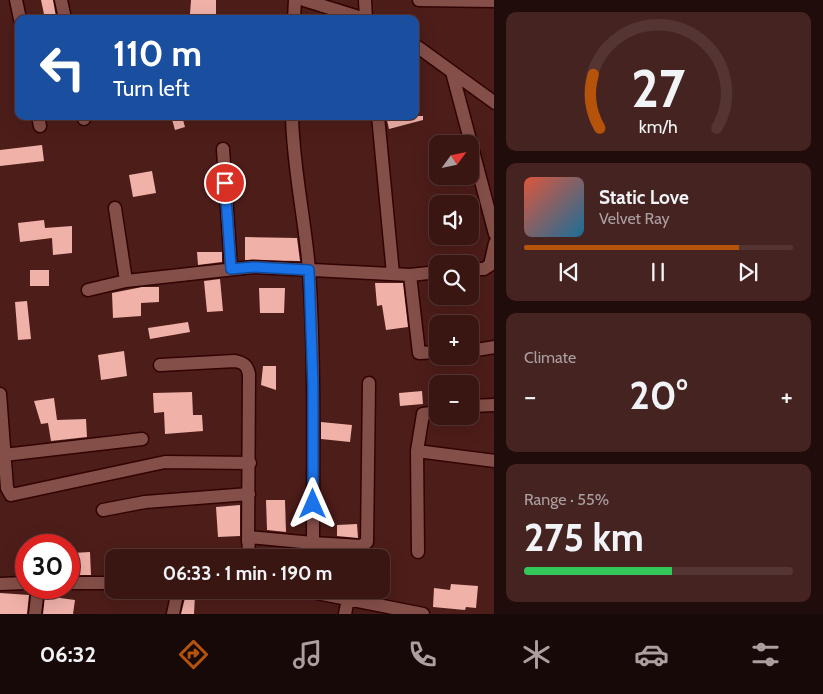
<!DOCTYPE html>
<meta charset="utf-8">
<style>
:root{--surface:#3a1613;--page:#452321;--text:#f1f3f6;--muted:#ab9fa0;--line:#543533;--accent:#b45309}
body{margin:0;font-family:Cabin,sans-serif;background:var(--page);color:var(--text);height:100vh;display:flex;flex-direction:column;font-size:19px;white-space:nowrap}
*{box-sizing:border-box;margin:0}
p{font-size:16px;color:var(--muted)}
.icon{flex:none;width:28px;height:28px;fill:none;stroke:currentColor;stroke-width:2;stroke-linecap:round;stroke-linejoin:round}
.map{position:relative;flex:1;overflow:hidden}
.sheet{display:flex;flex-direction:column;gap:12px;padding:12px;background:#200c0a;width:329px}
.sheet>*{flex:none}
.guide{position:absolute;left:15px;top:15px;width:404px;height:105px;border-radius:10px;box-shadow:0 5px 20px #0002,0 0 0 1px var(--line);background:#1a4fa0;color:#fff;overflow:hidden}
.needle{width:32px;rotate:57deg}
.fabs{position:absolute;left:429px;top:135px;display:grid;gap:10px}
.fabs a{display:grid;place-items:center;width:50px;height:50px;border-radius:10px;background:var(--surface);box-shadow:0 5px 20px #0002,0 0 0 1px var(--line);font-size:25px}
.speed{position:absolute;left:15px;top:534px;display:flex;gap:10px;font-size:25px;font-weight:700;text-align:center}
.speed>*{display:grid;place-content:center;width:65px;height:65px;border-radius:50%;background:var(--surface);box-shadow:0 5px 20px #0002,0 0 0 1px var(--line);line-height:1}
.speed .limit{border:8px solid #d22;background:#fff;color:#111}
.pin{position:absolute;display:grid;place-items:center;width:42px;height:42px;color:#fff;margin:-21px;border:2px solid #fff;border-radius:50%;box-shadow:0 1px 5px #0007}
.me{position:absolute;width:55px;margin:-28px;rotate:0deg;stroke-linejoin:round;filter:drop-shadow(0 0 4px #0008)}
.turn{display:flex;align-items:center;gap:18px;height:105px;padding:0 15px;font-size:22px}
.turn .icon{width:65px;height:65px;stroke-width:2.5}
.turn b{display:block;font-size:35px;line-height:42px}
.big{font-size:38px;font-weight:700;line-height:1.1}
.sheet .tile{flex:1;display:flex;flex-direction:column;justify-content:center;gap:8px;min-width:0;padding:0 18px;border-radius:10px;background:var(--page)}
.sheet .dial{align-items:center;gap:0}
.dial svg{height:130px;overflow:visible;fill:none;stroke:var(--line);stroke-width:7;stroke-linecap:round;text-anchor:middle}
.dial text{fill:var(--text);stroke:none}
.song{display:flex;align-items:center;gap:15px}
.cover{width:60px;height:60px;border-radius:8px;background:linear-gradient(135deg,hsl(10 70% 55%),hsl(200 70% 35%))}
.played{height:5px;border-radius:2px;background:linear-gradient(90deg,var(--accent) 80%,var(--line) 80%)}
.keys{display:flex;justify-content:space-around;direction:ltr}
.heat{display:flex;justify-content:space-between;align-items:center;font-size:28px;direction:ltr}
.charge{height:8px;border-radius:4px;background:linear-gradient(90deg,#34c759 55%,var(--line) 0)}
.trip{position:absolute;left:105px;top:549px;width:285px;height:50px;border-radius:10px;background:var(--surface);box-shadow:0 5px 20px #0002,0 0 0 1px var(--line);font-weight:700;line-height:50px;text-align:center}
.dock{display:flex;height:80px;justify-content:space-around;align-items:center;background:#170908;color:var(--muted)}
.dock .icon{width:35px;height:35px}
.dock .selected{color:var(--accent)}
.dock b{font-size:22px;color:var(--text)}
main{display:flex;flex:1;min-height:0}
.map>svg:first-child{display:block}
.building{fill:#f0b1a9}
.lines{fill:none;stroke-linecap:round;stroke-linejoin:round}
.minor-casing{stroke:#310303;stroke-width:15}
.minor{stroke:#854f49;stroke-width:12}
.route-casing{stroke:#114b97;stroke-width:12}
.route{stroke:#1a73e8;stroke-width:9}
</style>
<main>
<div class="map">
<svg width="495" height="614" viewBox="0 0 495 614">
<rect width="100%" height="100%" fill="#4d1d19"/>
<path class="building" d="M41 0H53L56 17 45 19Z
M191 0H216V15L190 14Z
M171 116H182L185 127 175 130Z
M386 116H423V120L389 129Z
M42 145 44 161 0 166V150Z
M152 171 156 193 133 197 129 175Z
M44 220 45 228 72 226V253L53 255 52 238 20 242 18 223Z
M245 237 297 238 300 261 245 260Z
M197 252H222V262L198 265Z
M30 270H49V286H30Z
M220 279 223 311 207 312 204 281Z
M375 283H403L408 327 386 330 382 305 377 306Z
M142 287H159V302L141 303V316L113 318 112 293Z
M259 288H285L284 313H260Z
M27 301 31 339 18 340 15 302Z
M188 322 190 332 150 339 148 328Z
M124 351 127 376 101 380 98 355Z
M263 366H276V390L261 385Z
M422 391 423 404 400 406 399 393Z
M192 392 193 415H202L203 431 165 434 164 412 154 413 153 393Z
M54 398 57 420 86 419 87 437 51 441 48 423 41 424 34 401Z
M321 422 352 425 350 442 321 439Z
M266 500H285L286 532 267 530Z
M240 505V536L218 537 216 507Z
M357 524 358 538 337 536V525Z
M90 552 91 575H72V553Z
M451 584 478 586 476 608 466 607 465 610 433 607 434 588 450 590Z
M0 593 29 595 27 614H0Z
M186 594 195 595 194 614H181Z
M45 596 75 600 73 614H43Z"/>
<g class="lines">
<defs>
<path id="minor" d="M16 0 20 19
M61 0 65 19
M304 0 365 19
M365 0 366 19
M419 0 495 1
M294 19 295 0
M415 45 495 103
M452 72 495 234
M38 116 40 126
M84 116V119
M378 116 393 274
M223 149 231 269
M115 208 126 281
M470 269H484L490 265 495 243
M410 275 419 353 438 352
M88 290 126 281 253 267 410 275 438 272
M470 351 495 347
M160 365 235 361C244 363 247 365 249 374L248 542
M0 394 7 488 11 495 165 462 250 463
M470 406 495 405
M417 451 495 461
M4 455 142 439
M103 510 145 502 249 494
M313 543 361 546 367 542 369 383
M418 552 417 451 423 414 438 412
M248 558 249 537 313 543C313 452 315 361 309 270 305 219 293 168 292 116
M69 583H114
M0 584 26 583
M302 590 423 614
M35 614 38 588
M173 614 178 590
M345 614 348 599"/>
</defs>
<use href="#minor" class="minor-casing"/>
<use href="#minor" class="minor"/>
</g>
<g class="lines">
<defs>
<path id="route" d="M225 183 231 269 253 267 309 270 313 386V504"/>
</defs>
<use href="#route" class="route-casing"/>
<use href="#route" class="route"/>
</g>
</svg>
<div class="fabs">
<a><svg class="needle" viewBox="-14 -14 28 28"><path d="M0-13l5 13h-10z" fill="#e53935"/><path d="M0 13l5-13h-10z" fill="#ab9fa0"/></svg></a>
<a><svg class="icon" aria-label="sound" viewBox="0 0 24 24"><path d="M4 9h4l5-4v14l-5-4H4zM17 9q2 3 0 6"/></svg></a>
<a><svg class="icon" aria-label="search" viewBox="0 0 24 24"><circle cx="10" cy="10" r="6"/><path d="M15 15l6 6"/></svg></a>
<a>+</a>
<a>−</a>
</div>
<div class="speed"><div class="limit">30</div></div>
<div class="pin" style="left:225px;top:183px;background:#d93025"><svg class="icon" aria-label="arrive" viewBox="0 0 24 24"><path d="M6 21V4h12l-3 4 3 4H6"/></svg></div>
<svg class="me" style="left:313px;top:504px" viewBox="-20 -20 40 40"><path d="M0-17L14 15 0 8-14 15z" fill="#1a73e8" stroke="#fff" stroke-width="4"/></svg>
<div class="trip">06:33 · 1 min · 190 m</div>
<div class="guide">
<div class="turn"><svg class="icon" aria-label="left" viewBox="0 0 24 24"><path d="M17 20v-9H6M10 6l-5 5 5 5"/></svg><div><b>110 m</b>Turn left</div></div>
</div>
</div>
<section class="sheet">
<div class="tile dial"><svg viewBox="0 0 100 80">
<path d="M14 69A42 42 0 1 1 86 69"/>
<path d="M14 69A42 42 0 0 1 10 36" stroke="#b45309"/>
<text x="50" y="56" font-size="32" font-weight="700">27</text>
<text x="50" y="72" font-size="11">km/h</text>
</svg></div>
<div class="tile">
<div class="song"><i class="cover"></i><div><b>Static Love</b><p>Velvet Ray</p></div></div>
<div class="played"></div>
<div class="keys"><svg class="icon" aria-label="previous" viewBox="0 0 24 24"><path d="M18 5L8 12l10 7zM5 5v14"/></svg><svg class="icon" aria-label="pause" viewBox="0 0 24 24"><path d="M8 5v14M16 5v14"/></svg><svg class="icon" aria-label="next" viewBox="0 0 24 24"><path d="M6 5l10 7-10 7zM19 5v14"/></svg></div>
</div>
<div class="tile"><p>Climate</p>
<div class="heat"><a>−</a><b class="big">20°</b><a>+</a></div>
</div>
<div class="tile"><p>Range · 55%</p><b class="big">275 km</b><div class="charge"></div></div>
</section>
</main>
<nav class="dock">
<b>06:32</b>
<svg class="icon selected" aria-label="directions" viewBox="0 0 24 24"><path d="M12 3l9 9-9 9-9-9zM9 14v-3h6M13 9l2 2-2 2"/></svg>
<svg class="icon" aria-label="music" viewBox="0 0 24 24"><path d="M9 18V5l10-2v13"/><circle cx="6" cy="18" r="3"/><circle cx="16" cy="16" r="3"/></svg>
<svg class="icon" aria-label="phone" viewBox="0 0 24 24"><path d="M5 4h4l2 5-3 2q2 4 5 5l2-3 5 2v4C11 20 4 13 5 4z"/></svg>
<svg class="icon" aria-label="climate" viewBox="0 0 24 24"><path d="M12 3v18M4 7l16 10M4 17L20 7"/></svg>
<svg class="icon" aria-label="car" viewBox="0 0 24 24"><path d="M5 17H2v-5l4-1 3-4h7l3 4 3 1v5h-3M9 17h6M6 11h13"/><circle cx="7" cy="17" r="2"/><circle cx="17" cy="17" r="2"/></svg>
<svg class="icon" aria-label="filters" viewBox="0 0 24 24"><path d="M4 7h16M4 17h16"/><circle cx="9" cy="7" r="2"/><circle cx="15" cy="17" r="2"/></svg>
</nav>
